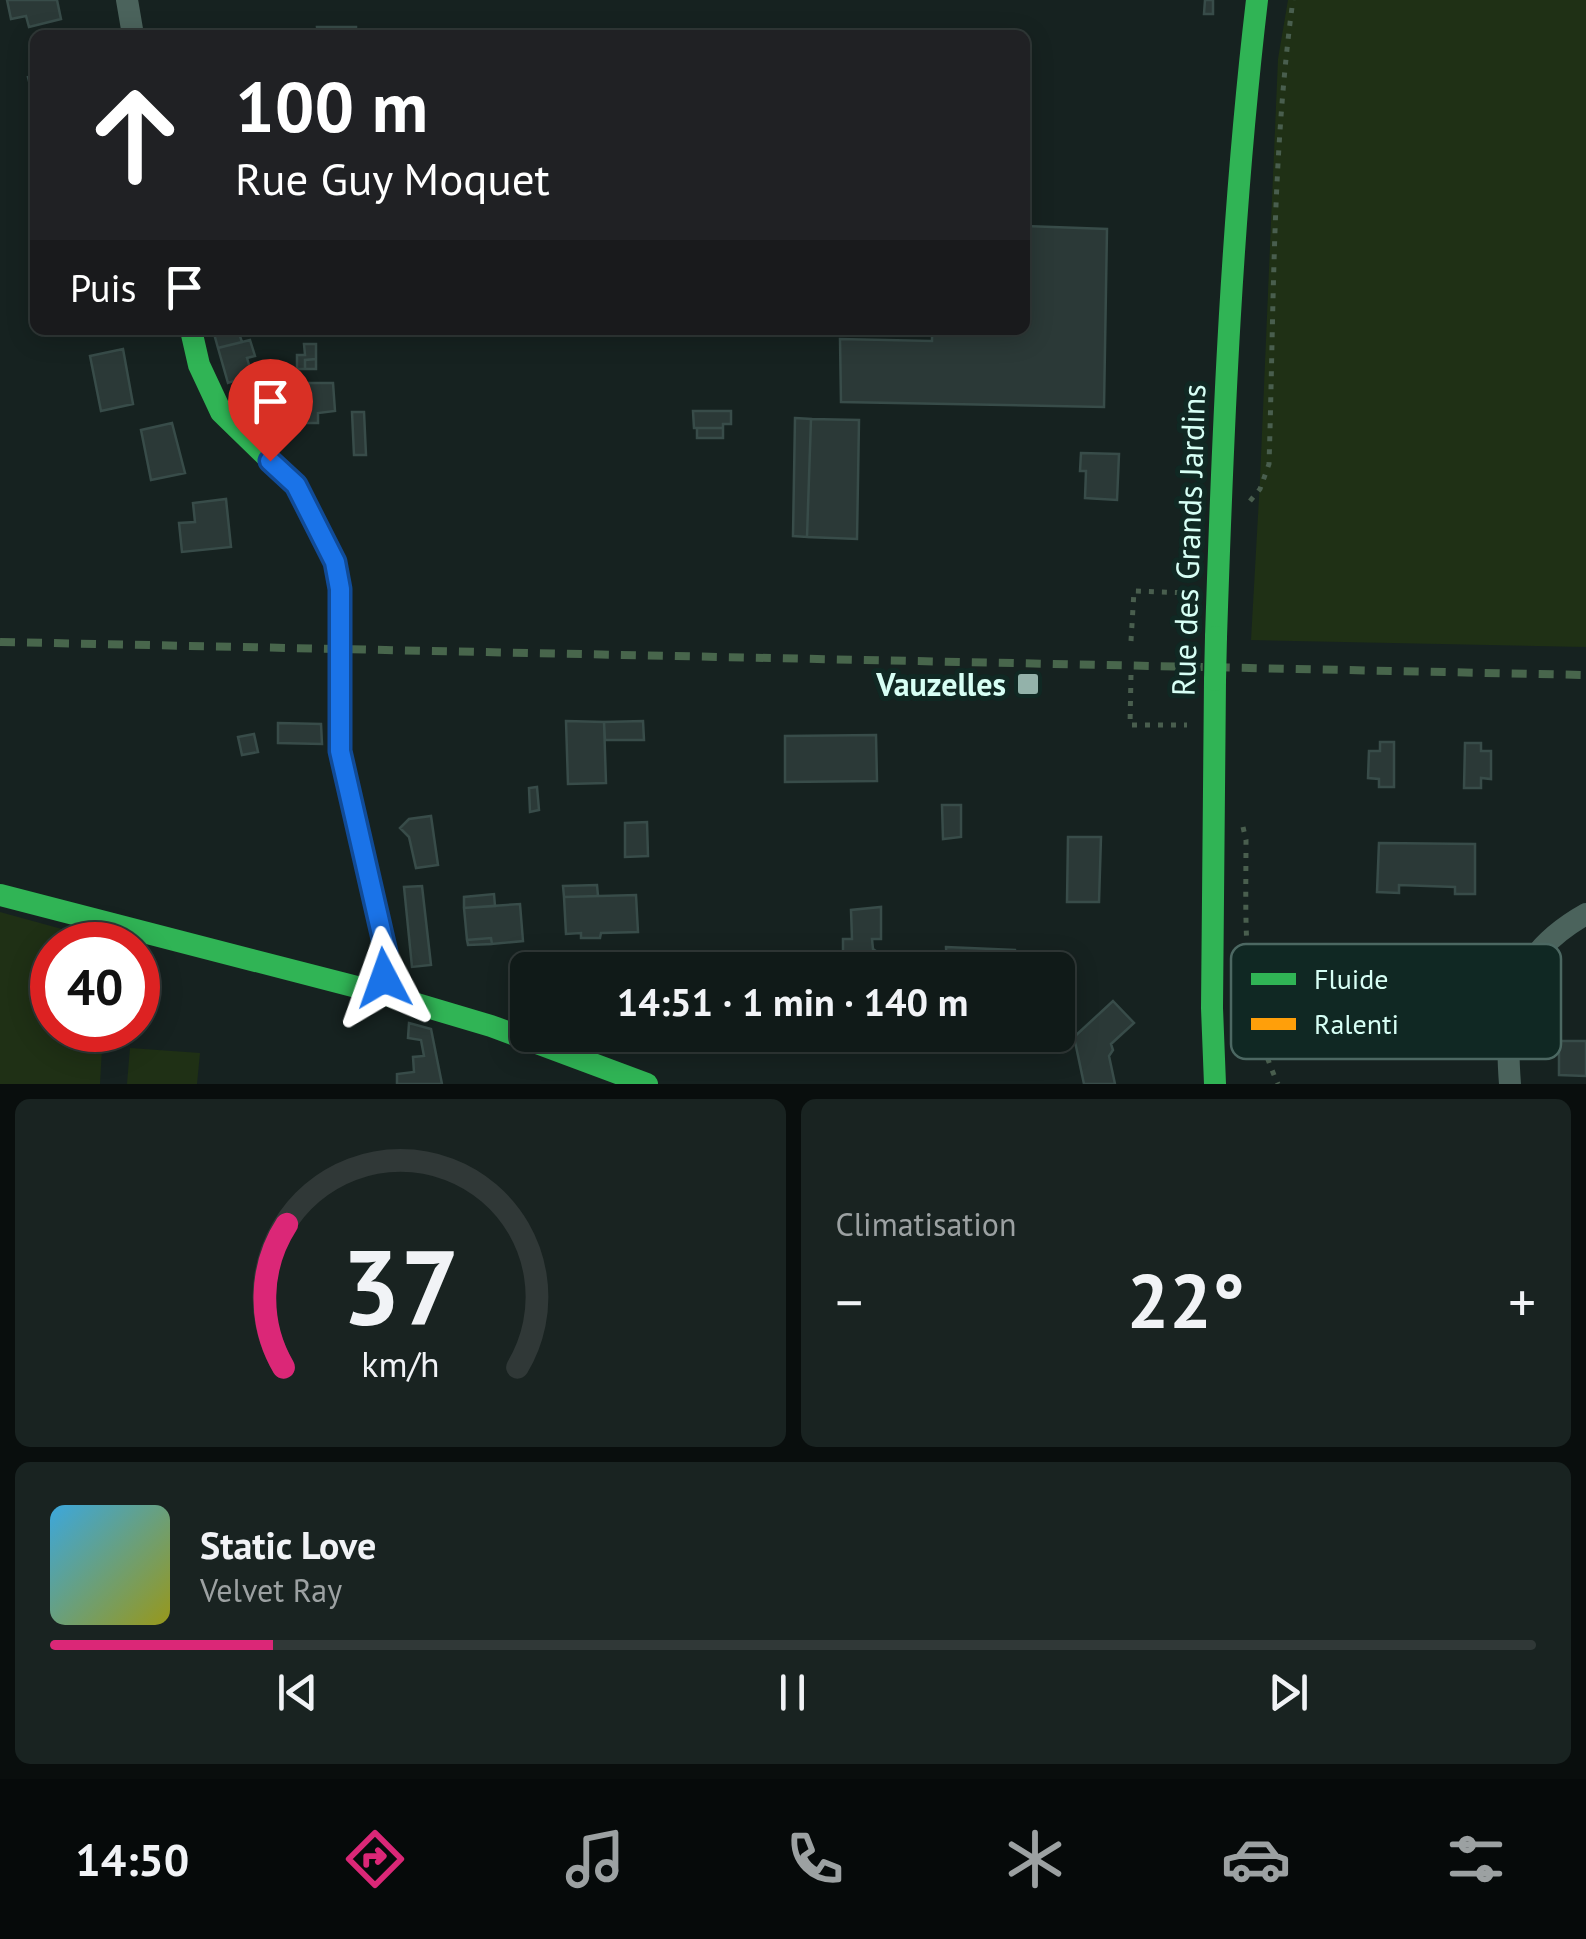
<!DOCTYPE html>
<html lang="fr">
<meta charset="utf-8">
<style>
:root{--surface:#101a18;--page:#192321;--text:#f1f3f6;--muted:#9ca1a2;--line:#303837;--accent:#db2777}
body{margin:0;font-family:"PT Sans",sans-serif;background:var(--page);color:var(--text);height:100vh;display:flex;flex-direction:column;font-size:38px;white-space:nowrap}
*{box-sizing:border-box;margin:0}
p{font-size:32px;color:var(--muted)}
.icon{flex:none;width:55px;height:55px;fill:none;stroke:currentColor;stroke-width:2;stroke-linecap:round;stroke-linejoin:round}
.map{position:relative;height:1084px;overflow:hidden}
.details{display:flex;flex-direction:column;gap:15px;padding:15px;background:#090e0d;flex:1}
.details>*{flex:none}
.guide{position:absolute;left:30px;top:30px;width:1000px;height:305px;border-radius:15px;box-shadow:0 5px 25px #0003,0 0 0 2px var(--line);background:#202124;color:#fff;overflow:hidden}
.speed{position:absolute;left:30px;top:922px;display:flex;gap:20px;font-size:50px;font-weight:700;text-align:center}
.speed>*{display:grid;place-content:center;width:130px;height:130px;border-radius:50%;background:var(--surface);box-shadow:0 5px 25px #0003,0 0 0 2px var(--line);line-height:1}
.speed .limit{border:15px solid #d22;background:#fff;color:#111}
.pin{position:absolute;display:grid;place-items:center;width:85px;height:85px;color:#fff;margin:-102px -42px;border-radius:50% 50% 50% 0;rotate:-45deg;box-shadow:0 0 10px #0007}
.pin .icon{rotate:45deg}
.me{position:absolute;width:110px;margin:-55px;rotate:356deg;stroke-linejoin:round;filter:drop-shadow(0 0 8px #0008)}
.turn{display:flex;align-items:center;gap:35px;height:210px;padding:0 40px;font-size:45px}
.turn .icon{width:130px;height:130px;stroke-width:2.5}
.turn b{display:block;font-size:70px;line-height:85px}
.then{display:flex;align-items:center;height:95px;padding:0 40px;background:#0003;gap:20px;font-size:38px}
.big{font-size:75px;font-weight:600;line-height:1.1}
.details .tile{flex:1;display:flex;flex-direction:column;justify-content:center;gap:15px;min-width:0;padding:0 35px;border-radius:15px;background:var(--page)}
.details .dial{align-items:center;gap:0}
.dial svg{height:260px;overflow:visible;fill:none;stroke:var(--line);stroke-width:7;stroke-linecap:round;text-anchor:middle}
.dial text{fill:var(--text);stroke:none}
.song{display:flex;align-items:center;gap:30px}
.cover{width:120px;height:120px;border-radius:15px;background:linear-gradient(135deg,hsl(200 70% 55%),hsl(60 70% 35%))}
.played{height:10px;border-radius:5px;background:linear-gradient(90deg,var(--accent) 15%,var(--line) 15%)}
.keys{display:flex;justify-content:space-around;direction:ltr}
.heat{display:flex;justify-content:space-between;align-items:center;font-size:55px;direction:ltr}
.details .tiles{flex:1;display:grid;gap:15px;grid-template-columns:1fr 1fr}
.tile:last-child{grid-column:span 2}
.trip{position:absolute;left:510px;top:952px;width:565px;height:100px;border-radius:15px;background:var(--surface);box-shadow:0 5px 25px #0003,0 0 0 2px var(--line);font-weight:600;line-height:100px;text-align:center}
.dock{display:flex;height:160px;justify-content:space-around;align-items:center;background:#060a0a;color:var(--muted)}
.dock .icon{width:70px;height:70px}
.dock .selected{color:var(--accent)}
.dock b{font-size:45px;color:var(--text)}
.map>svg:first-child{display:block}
.green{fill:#1f3015}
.building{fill:#2b3937;stroke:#384c49;stroke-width:2.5}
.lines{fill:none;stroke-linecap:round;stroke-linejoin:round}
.path{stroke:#495e4e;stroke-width:5;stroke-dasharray:5 8;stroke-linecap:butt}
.street{stroke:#4b635c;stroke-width:22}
.fast{stroke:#30b455;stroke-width:22}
.slow{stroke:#ff9f0a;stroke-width:22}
.rail{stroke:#48664c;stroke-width:8;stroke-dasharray:15 12;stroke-linecap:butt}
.fast-bridge{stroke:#30b455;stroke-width:22}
.route-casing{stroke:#114b97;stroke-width:25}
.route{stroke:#1a73e8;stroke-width:18}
.poi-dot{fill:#93b2aa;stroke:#102823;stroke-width:4}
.labels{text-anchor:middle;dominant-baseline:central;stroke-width:10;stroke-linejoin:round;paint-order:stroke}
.street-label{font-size:32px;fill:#d7fff5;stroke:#102823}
.poi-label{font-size:32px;font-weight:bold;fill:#d7fff5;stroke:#102823;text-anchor:end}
.key{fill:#102823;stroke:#4c6862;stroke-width:2.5}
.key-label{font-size:28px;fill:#d7fff5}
</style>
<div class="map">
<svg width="1586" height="1084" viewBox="0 0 1586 1084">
<rect width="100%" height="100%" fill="#162220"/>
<path class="green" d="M1288 0H1586V647L1251 640 1260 480 1278 59Z
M0 912 109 942V945H52V1030H103L100 1084H0Z
M130 1048 200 1053 197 1084H127Z"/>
<path class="building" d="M7 0H57L61 19 29 27 26 16 11 19Z
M1205 0H1213V14H1204Z
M317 27H356V35H318Z
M35 75V106L28 77Z
M1025 226 1107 229 1104 407 841 402 840 339 932 341V330H1025Z
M213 330H238L242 342 218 348Z
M250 340 255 356 247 358 252 375 228 383 218 348Z
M304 344H316V359L305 360V369H297V355H305Z
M123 349 133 404 101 411 90 356Z
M316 359V369H305V360Z
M303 380 304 383H333L335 411 318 413V423H303L301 400 278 399V395L274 394V385Z
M693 411H731V424H723V428H694Z
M352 412H364L366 455H354Z
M795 418 811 419 807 537 793 536Z
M811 419 859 420 857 539 807 537Z
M172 423 185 473 151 480 141 430Z
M697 428H723V438H697Z
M1081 453 1119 454 1117 500 1085 498 1086 471H1080Z
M226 499 231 547 182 552 179 523 195 522 193 503Z
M566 721 604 722 606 783 568 784Z
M643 721 644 740H605L604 722Z
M278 723 321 724 322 744 278 743Z
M254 734 258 752 242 755 238 737Z
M876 735 877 781 785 782V736Z
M1380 742H1394V787H1379V779L1368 778 1369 751H1380Z
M1465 743H1481V751H1491V779L1481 778V788H1464Z
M537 787 539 810 530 812 529 788Z
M942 805H961V837L943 839Z
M431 816 438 865 416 868 409 837 400 828 409 819Z
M647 822 648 856 625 857V823Z
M1068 837H1101L1099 902H1067Z
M1379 843 1475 844V894H1455V887L1399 885V893L1377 892Z
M597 885 598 896 564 897 563 886Z
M422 886 431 965 412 967 404 887Z
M494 894 495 906 464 908V897Z
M636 895 638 932 601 933 600 938H581V933L566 934 564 897Z
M520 904 523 941 492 944 491 938 467 940 464 908Z
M881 907V939H872L873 949 886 958 888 953 904 965 901 970H810V954L843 953V939H852L851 910Z
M491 938 492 944 468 945 467 940Z
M946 947 1015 950 1017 970H947Z
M1113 1001 1134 1023 1111 1044 1113 1050 1109 1056 1115 1084H1084L1074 1037Z
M409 1023 431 1029 442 1084H397V1074L414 1072 413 1057 424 1056 421 1040 408 1038Z
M1559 1041H1586V1076L1559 1075Z"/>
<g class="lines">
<path class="path" d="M1250 501 1260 489 1269 464C1274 309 1272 153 1293 0
M1131 641 1134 591 1191 593
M1131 675 1130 725H1187
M1243 827 1246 840C1246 926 1241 1003 1278 1084"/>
<path class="street" d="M127 0 133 35
M1510 1084C1504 1007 1513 955 1586 914"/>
<path class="fast" d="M191 330 199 365 221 412 296 485 335 562 340 589
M1216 637C1223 424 1232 212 1257 0
M1215 680 1212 1008 1215 1084
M0 895 380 993 491 1026 647 1084"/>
<path class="slow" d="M339 682 340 751 386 952 384 978 380 993"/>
<path class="rail" d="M0 642 1586 675"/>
<path class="fast-bridge" d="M1215 680 1216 637
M339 682 340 589"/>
</g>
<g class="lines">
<defs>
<path id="route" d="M270 461 296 485 335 562 340 589V751L386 952 384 978"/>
</defs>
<use href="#route" class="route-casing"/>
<use href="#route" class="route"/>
</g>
<rect class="poi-dot" x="1016" y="672" width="24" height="24" rx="5"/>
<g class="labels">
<g class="street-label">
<text transform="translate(1188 540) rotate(-88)">Rue des Grands Jardins</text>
</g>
<g class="poi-label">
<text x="1006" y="684">Vauzelles</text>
</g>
</g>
<rect x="1231" y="944" width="330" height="115" rx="15" class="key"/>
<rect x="1251" y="973" width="45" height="12" fill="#30b455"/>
<rect x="1251" y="1018" width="45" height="12" fill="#ff9f0a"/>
<g class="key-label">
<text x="1314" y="989">Fluide</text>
<text x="1314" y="1034">Ralenti</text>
</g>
</svg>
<div class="speed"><div class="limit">40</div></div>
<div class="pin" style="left:270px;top:461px;background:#d93025"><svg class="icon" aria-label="arrive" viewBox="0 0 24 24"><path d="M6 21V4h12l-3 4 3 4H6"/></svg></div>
<svg class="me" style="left:384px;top:978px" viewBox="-20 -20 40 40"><path d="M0-17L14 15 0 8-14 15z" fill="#1a73e8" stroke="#fff" stroke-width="4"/></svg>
<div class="trip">14:51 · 1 min · 140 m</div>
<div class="guide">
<div class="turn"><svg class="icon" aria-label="ahead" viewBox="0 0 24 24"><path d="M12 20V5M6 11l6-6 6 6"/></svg><div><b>100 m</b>Rue Guy Moquet</div></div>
<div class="then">Puis<svg class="icon" aria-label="arrive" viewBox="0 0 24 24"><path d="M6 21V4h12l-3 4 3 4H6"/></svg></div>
</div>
</div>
<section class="details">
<div class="tiles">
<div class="tile dial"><svg viewBox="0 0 100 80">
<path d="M14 69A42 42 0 1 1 86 69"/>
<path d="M14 69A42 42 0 0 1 15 25" stroke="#db2777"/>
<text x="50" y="56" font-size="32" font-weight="700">37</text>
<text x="50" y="72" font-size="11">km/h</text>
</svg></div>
<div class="tile"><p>Climatisation</p>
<div class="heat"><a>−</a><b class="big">22°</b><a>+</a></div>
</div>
<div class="tile">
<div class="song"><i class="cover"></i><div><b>Static Love</b><p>Velvet Ray</p></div></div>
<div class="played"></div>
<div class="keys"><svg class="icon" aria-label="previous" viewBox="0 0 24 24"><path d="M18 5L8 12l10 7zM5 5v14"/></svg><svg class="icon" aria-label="pause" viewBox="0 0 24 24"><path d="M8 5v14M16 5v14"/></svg><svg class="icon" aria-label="next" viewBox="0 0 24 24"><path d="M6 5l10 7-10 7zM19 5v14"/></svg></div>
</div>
</div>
</section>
<nav class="dock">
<b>14:50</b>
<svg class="icon selected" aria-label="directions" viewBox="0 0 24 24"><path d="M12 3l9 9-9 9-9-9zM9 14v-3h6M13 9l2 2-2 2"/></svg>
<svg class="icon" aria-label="music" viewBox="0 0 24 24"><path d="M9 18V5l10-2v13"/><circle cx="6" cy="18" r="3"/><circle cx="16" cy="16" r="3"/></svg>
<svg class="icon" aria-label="phone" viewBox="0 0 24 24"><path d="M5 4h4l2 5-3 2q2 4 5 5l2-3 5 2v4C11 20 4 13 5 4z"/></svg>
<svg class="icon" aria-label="climate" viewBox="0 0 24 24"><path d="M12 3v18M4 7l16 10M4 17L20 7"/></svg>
<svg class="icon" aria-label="car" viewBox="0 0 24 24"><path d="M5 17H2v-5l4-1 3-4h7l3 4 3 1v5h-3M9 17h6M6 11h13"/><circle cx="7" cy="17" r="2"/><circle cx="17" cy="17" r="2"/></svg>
<svg class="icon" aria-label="filters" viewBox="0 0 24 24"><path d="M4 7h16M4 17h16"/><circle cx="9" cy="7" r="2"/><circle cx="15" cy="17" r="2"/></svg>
</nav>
